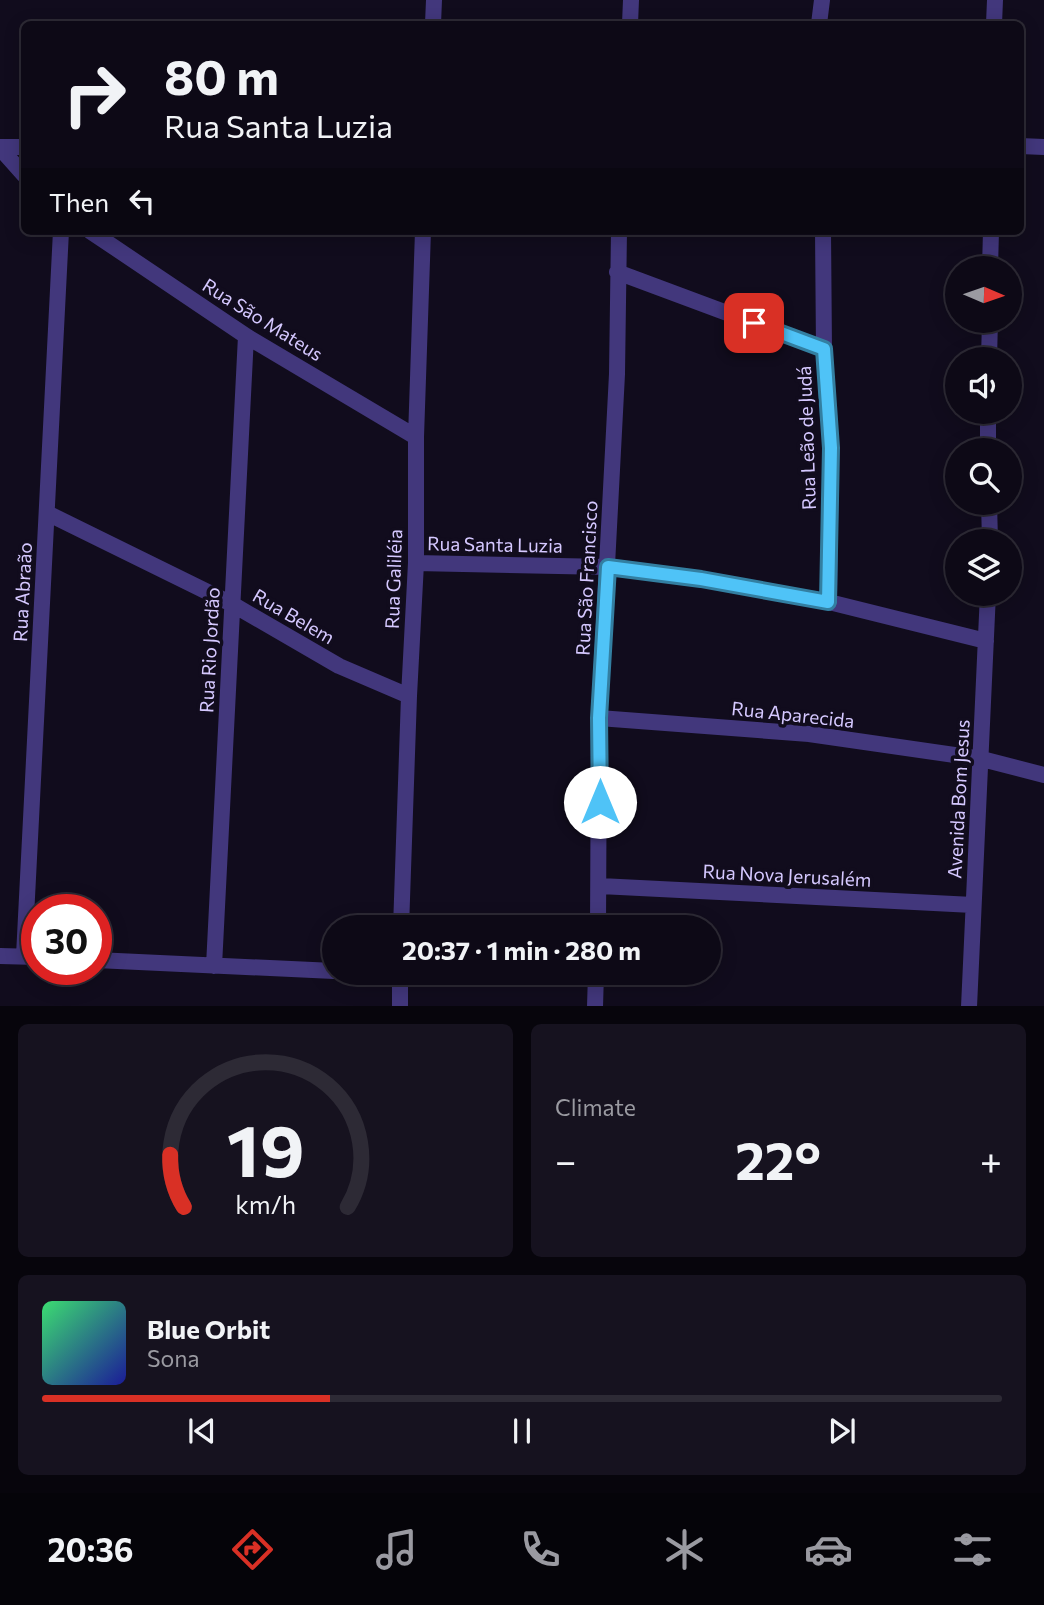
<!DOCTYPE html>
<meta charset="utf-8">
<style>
:root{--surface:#0d0916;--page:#16121f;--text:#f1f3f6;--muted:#9a9aa1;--line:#2d2a35;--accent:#d93025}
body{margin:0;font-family:Commissioner,sans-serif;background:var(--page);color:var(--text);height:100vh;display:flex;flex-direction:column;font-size:26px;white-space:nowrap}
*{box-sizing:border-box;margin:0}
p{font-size:23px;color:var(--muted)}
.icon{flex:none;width:38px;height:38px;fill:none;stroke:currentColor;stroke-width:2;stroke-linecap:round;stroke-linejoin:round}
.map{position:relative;height:1006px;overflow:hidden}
.panel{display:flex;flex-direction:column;gap:18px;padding:18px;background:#07050c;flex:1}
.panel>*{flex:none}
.banner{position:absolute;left:21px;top:21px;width:1003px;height:214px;border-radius:10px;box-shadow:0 4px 18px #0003,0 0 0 2px var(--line);background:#0d0916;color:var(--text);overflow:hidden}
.needle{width:46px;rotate:92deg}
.tools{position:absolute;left:945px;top:256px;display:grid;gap:14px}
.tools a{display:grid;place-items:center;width:77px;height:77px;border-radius:50%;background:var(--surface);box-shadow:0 4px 18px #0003,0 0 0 2px var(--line);font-size:35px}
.speed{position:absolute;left:21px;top:894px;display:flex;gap:14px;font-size:35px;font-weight:700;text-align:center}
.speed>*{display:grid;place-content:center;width:91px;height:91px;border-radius:50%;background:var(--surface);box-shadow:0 4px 18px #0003,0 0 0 2px var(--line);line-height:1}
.speed .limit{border:10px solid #d22;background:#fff;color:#111}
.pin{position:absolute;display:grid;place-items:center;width:60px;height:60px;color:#fff;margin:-30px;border-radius:14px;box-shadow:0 4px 10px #0006}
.me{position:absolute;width:77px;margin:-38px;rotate:0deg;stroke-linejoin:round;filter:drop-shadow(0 0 5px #0008)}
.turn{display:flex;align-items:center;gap:24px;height:147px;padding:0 28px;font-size:32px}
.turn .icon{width:91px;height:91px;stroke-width:2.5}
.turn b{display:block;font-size:49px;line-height:60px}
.then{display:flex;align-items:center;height:66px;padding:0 28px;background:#0003;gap:14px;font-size:26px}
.big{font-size:52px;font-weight:700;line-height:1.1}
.panel .widget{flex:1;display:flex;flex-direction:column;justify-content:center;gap:10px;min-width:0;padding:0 24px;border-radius:10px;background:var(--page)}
.panel .dial{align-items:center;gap:0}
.dial svg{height:182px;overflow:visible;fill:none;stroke:var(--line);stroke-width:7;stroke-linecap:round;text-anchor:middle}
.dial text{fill:var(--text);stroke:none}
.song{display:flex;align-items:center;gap:21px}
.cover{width:84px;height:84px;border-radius:10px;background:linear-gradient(135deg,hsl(140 70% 55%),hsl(240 70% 35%))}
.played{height:7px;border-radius:4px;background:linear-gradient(90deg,var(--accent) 30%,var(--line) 30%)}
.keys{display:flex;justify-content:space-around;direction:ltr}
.heat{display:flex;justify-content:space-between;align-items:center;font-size:38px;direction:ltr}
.panel .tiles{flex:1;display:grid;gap:18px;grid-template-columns:1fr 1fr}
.widget:last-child{grid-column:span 2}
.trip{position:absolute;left:322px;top:915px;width:399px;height:70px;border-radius:35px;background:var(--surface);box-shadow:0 4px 18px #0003,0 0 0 2px var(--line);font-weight:700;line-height:70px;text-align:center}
.tab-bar{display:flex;height:112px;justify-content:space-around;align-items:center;background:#050409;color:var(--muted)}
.tab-bar .icon{width:49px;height:49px}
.tab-bar .active{color:var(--accent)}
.tab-bar b{font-size:32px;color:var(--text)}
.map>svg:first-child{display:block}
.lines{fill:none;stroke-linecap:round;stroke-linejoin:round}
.minor{stroke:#42377c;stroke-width:16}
.route-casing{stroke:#337fa1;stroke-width:18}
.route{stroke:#4fc3f7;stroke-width:12}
.labels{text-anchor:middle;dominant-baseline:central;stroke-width:7;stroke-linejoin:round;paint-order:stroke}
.street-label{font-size:19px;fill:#d5c8ff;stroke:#110c1d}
</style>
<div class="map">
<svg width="1044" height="1007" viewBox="0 0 1044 1007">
<rect width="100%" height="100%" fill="#110c1d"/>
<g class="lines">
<path class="minor" d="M433 24 434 0
M630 24 631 0
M819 24 822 0
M994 24 995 0
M1020 146 1044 147
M0 147H24
M0 148 24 175
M90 231 246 336 416 437
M823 231 824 349 831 448 829 602
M990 268 991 231
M617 272 824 349
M989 359 990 320
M988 450V411
M989 502 990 541
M47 513 232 604 339 666 409 696
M416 563 608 567 701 579 829 602 986 641
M599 718 809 734 982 759 1044 775
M600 886 973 905
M401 928 409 696 416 563V437L423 231
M598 928 599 718 617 374 619 231
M0 956 37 957
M24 956 61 231
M96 960 334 971
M214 966 246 336
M377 973 400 974
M400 1007V973
M595 1007 596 973
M969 1007 988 593"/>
</g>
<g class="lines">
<defs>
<path id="route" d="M600 802 599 718 608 567 701 579 828 602 831 448 824 349 754 323"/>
</defs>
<use href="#route" class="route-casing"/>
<use href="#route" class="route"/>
</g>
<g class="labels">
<g class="street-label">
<text transform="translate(263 319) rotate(32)">Rua São Mateus</text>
<text transform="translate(806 438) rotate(-92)">Rua Leão de Judá</text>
<text transform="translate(495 544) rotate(1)">Rua Santa Luzia</text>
<text transform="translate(586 578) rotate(-87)">Rua São Francisco</text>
<text transform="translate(393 579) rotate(-88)">Rua Galiléia</text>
<text transform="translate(22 592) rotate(-87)">Rua Abraão</text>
<text transform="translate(294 616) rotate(30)">Rua Belem</text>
<text transform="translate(209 650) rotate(-87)">Rua Rio Jordão</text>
<text transform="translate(793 714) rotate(6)">Rua Aparecida</text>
<text transform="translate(958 799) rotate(-87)">Avenida Bom Jesus</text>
<text transform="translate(787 875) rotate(3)">Rua Nova Jerusalém</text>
</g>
</g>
</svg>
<div class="tools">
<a><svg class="needle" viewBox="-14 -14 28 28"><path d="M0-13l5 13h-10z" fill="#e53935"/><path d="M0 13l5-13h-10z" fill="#9a9aa1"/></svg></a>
<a><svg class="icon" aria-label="sound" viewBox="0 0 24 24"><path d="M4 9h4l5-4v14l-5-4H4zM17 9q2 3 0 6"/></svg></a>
<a><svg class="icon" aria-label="search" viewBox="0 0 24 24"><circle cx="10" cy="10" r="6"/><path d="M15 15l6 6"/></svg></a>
<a><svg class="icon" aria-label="layers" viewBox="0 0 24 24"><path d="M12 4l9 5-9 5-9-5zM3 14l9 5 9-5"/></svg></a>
</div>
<div class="speed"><div class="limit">30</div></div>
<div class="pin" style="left:754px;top:323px;background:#d93025"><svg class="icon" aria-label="arrive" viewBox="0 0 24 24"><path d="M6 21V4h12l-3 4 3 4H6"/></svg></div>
<svg class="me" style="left:600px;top:802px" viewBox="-20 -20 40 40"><circle r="19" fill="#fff"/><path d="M0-13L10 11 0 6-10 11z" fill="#4fc3f7"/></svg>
<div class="trip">20:37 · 1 min · 280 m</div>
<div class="banner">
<div class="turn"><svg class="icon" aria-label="right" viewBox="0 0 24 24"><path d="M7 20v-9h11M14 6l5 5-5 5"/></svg><div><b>80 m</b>Rua Santa Luzia</div></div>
<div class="then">Then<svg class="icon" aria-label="left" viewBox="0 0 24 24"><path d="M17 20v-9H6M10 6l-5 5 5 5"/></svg></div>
</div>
</div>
<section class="panel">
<div class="tiles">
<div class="widget dial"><svg viewBox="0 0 100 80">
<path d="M14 69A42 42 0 1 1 86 69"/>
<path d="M14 69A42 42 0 0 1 8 46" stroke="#d93025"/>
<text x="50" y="56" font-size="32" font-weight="700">19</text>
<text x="50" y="72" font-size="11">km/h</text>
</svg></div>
<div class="widget"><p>Climate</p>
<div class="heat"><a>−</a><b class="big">22°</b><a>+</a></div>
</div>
<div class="widget">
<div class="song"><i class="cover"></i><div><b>Blue Orbit</b><p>Sona</p></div></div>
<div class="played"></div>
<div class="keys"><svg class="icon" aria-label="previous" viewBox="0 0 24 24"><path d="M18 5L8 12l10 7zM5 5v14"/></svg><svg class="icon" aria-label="pause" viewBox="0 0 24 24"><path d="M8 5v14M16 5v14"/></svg><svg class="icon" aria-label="next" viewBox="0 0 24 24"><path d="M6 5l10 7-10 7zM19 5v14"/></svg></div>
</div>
</div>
</section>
<nav class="tab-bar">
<b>20:36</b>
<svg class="icon active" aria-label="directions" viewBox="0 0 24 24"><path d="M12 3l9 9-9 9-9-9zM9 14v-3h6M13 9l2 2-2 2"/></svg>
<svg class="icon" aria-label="music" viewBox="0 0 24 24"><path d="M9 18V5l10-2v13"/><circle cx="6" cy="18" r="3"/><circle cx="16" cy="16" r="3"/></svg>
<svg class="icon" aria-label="phone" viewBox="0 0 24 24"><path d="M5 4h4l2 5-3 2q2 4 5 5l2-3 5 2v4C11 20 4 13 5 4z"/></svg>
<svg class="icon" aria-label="climate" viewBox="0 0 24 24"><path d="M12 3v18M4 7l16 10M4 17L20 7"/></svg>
<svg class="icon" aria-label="car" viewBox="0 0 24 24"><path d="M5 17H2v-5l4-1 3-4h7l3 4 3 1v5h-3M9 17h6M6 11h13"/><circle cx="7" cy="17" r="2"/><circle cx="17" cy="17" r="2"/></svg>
<svg class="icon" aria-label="filters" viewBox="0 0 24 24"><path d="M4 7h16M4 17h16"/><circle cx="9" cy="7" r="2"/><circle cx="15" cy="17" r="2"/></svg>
</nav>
